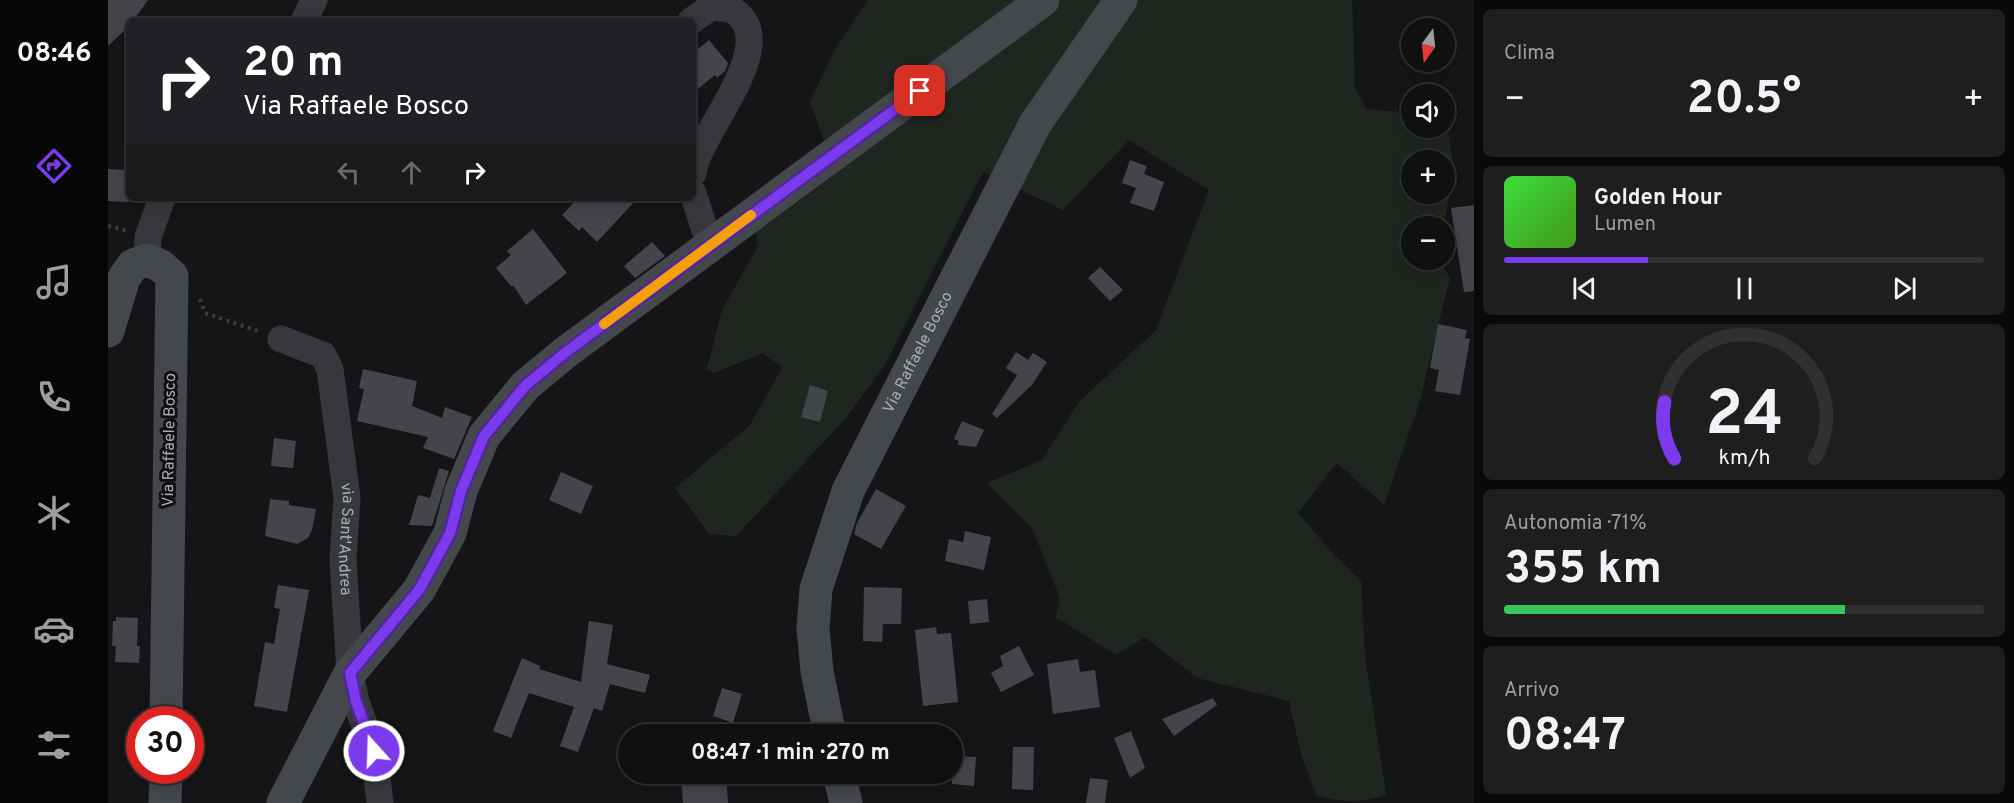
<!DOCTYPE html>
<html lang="it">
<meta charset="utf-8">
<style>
:root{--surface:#101011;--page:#1e1e1f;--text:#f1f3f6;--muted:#9c9d9f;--line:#303031;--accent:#7c3aed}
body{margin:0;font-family:Overpass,sans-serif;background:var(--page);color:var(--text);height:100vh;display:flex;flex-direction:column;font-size:22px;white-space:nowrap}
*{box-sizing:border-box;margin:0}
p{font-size:20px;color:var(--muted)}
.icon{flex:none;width:33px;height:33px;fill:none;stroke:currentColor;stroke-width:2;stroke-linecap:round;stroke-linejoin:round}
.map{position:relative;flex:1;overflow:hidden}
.panel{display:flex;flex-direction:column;gap:9px;padding:9px;background:#090909;width:540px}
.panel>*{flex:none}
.top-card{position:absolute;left:18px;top:18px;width:570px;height:183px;border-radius:9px;box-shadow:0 3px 15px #0003,0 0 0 2px var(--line);background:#202124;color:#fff;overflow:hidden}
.needle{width:39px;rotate:195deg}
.tools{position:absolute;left:1293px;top:18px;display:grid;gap:12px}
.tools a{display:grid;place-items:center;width:54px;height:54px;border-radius:50%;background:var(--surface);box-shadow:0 3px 15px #0003,0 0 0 2px var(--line);font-size:30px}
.speed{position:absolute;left:18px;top:706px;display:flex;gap:12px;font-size:30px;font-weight:700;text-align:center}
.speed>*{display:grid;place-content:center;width:78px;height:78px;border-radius:50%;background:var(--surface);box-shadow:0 3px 15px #0003,0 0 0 2px var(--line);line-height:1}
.speed .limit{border:9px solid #d22;background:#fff;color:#111}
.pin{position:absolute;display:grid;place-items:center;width:51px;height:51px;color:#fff;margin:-26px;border-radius:12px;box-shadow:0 3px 9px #0006}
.me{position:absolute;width:66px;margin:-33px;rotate:340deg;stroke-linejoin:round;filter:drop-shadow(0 0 4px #0008)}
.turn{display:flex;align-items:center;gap:21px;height:126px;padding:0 18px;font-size:27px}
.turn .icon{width:78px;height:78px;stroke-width:2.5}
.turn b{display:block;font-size:42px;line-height:51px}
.lanes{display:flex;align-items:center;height:57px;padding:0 18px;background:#0003;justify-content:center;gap:30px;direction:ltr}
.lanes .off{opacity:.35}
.big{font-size:45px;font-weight:700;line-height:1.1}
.panel .widget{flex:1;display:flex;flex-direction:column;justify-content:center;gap:9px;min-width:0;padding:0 21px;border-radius:9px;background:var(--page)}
.panel .dial{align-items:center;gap:0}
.dial svg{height:156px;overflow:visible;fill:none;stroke:var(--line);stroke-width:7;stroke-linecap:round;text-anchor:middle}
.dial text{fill:var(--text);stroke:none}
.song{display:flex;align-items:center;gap:18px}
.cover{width:72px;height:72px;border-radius:9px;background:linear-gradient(135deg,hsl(120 70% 55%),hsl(100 70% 35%))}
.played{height:6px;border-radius:3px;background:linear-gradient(90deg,var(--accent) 30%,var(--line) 30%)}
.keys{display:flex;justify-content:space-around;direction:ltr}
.heat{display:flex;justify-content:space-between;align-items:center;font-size:33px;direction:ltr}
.charge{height:9px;border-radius:4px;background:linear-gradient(90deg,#34c759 71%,var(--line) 0)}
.trip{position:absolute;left:510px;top:724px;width:345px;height:60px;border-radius:30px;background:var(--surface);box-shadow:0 3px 15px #0003,0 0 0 2px var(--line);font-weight:700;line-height:60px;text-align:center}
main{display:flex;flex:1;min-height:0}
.menu{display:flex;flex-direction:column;width:108px;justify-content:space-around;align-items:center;background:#060607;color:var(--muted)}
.menu .icon{width:42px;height:42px}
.menu .selected{color:var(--accent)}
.menu b{font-size:27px;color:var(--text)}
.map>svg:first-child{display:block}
.green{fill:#1f2620;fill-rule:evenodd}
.building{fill:#44454a}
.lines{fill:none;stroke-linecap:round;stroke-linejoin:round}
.path{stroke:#3c3f42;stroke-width:4;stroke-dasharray:3 4.5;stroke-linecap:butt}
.street{stroke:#36383b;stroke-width:27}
.secondary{stroke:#44474b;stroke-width:33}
.route-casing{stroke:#51269a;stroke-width:15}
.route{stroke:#7c3aed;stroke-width:10}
.slow{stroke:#f59e0b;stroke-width:10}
.labels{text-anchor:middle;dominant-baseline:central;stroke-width:6;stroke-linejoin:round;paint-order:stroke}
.street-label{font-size:16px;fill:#a8aeb6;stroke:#101012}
</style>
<main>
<nav class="menu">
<b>08:46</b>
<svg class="icon selected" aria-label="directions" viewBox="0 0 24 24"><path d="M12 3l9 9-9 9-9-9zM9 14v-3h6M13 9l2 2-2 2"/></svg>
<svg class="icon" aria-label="music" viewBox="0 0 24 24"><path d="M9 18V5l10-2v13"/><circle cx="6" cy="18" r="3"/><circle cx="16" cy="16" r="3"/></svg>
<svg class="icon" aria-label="phone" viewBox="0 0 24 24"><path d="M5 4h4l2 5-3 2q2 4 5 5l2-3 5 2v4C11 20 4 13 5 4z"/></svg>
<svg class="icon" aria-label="climate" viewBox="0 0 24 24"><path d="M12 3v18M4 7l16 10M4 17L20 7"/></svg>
<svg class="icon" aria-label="car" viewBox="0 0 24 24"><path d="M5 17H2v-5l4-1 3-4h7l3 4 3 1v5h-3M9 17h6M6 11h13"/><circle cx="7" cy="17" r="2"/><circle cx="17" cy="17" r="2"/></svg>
<svg class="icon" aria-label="filters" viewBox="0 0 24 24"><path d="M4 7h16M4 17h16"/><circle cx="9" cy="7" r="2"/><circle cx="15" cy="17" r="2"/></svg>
</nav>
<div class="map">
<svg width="1366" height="803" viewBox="0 0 1366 803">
<rect width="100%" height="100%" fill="#151517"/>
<path class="green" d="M760 0H1244L1247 88 1258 109 1303 113 1304 128H1336L1337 115 1346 168 1336 226H1304V260H1331L1342 278 1311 404 1276 505 1229 463 1190 513 1227 556 1253 581 1257 656 1278 795C1253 803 1233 803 1208 795L1193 754 1181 701 1089 678 1037 637 1008 655 948 617 952 598 924 528 879 483 934 460 970 403 1048 330 1101 190 1021 140 955 210 875 172 778 363 738 418 628 536 601 534 567 488 642 425 674 368 655 353 606 373 599 369 614 310 649 248 648 232 728 174 702 102 727 49ZM1304 160H1336V194H1304Z"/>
<path class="building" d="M0 0H40L25 21H21L19 28 0 46Z
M601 40 620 63 617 71 609 78 607 75 585 93V53Z
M1022 160 1039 166 1036 174 1056 182 1046 211 1022 203 1028 188 1014 183Z
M0 169 21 170V202L0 201Z
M470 198H530L489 242 474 227 471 231 454 215Z
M1366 205V291L1356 292 1343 208Z
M425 229 459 273 418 305 405 285 404 287 388 268 403 255 399 251Z
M544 242 557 256 527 278 516 266Z
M992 267 1015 290 1002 301 980 278Z
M1330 324 1359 330 1357 338 1362 339 1352 395 1327 391 1331 370 1322 368Z
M908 352 920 360 925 353 939 362 924 385 889 418 884 414 909 375 898 368Z
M255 369 309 381 304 406 334 418 337 407 364 417 346 459 315 448 320 437 249 421 256 389 251 388Z
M702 385 720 391 712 422 693 417Z
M854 421 876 430 868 447 850 445 851 441 846 439Z
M166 438 188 441 185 468 163 466Z
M331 468 341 471 324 526 301 525 310 495 322 498Z
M453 472 485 486 473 514 441 500Z
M768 489 798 506 773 549 746 534 749 523Z
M162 499 181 501V505L208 509 204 530 200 538 189 544 157 536Z
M857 531 883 537 876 570 837 561 841 539 855 542Z
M170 585 201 590 179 712 146 706 157 642 166 644 172 609 166 608Z
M756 587 794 588 793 624H775L774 642 755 641Z
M879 599 881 622 862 624 860 601Z
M8 617 30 618 29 646H32L31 663 7 662 8 646H4L5 621H8Z
M481 621 505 625 499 664 542 675 537 693 502 684 494 711 486 708 470 752 452 746 466 707 421 693 403 738 385 731 414 658 432 666 431 669 473 682Z
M828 627 829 634 843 633 850 702 815 706 807 630Z
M911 646 926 675 893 692 883 673 895 666 892 656Z
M970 659 972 672 987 670 992 707 945 714 939 664Z
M614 688 634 694 625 723 605 716Z
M1105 698 1109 705 1066 736 1054 719Z
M1023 731 1037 768 1022 778 1006 738Z
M905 747H926L925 790 904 789Z
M844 756 868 757 866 786 844 784Z
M618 774 620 803H575L573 777Z
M982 778 1000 780 997 803H978Z"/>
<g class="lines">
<path class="path" d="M0 226 19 231
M92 299 97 313 153 332"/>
<g class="street">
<path d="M196 21 206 0"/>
<path d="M583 21 603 7C610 8 620 8 626 11 675 45 590 132 585 173"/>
<path d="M585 193 602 246"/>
<path d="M39 260 40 237 54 198"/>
<path id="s1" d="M173 339 215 355 222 369 239 498 235 559 242 673 248 702 266 751 272 803"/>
</g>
<g class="secondary">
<path d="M0 331 16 278 25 265 39 260 53 266 64 276 58 720"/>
<path id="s2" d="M722 735 709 671 705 629 708 589 740 491 927 124 1013 0"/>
<path d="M731 774 738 803"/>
<path d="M57 803 58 771"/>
<path d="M175 803 242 673 311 590 328 559 342 533 353 491 376 436 417 386 458 352 935 0"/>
</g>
</g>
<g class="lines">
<defs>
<path id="route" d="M266 751 248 702 242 673 311 590 328 559 342 533 353 491 376 436 417 386 458 352 812 91"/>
</defs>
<use href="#route" class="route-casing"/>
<use href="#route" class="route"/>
<path class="slow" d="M496 324 643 215"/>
</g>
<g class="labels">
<g class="street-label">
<text stroke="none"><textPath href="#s2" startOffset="406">Via Raffaele Bosco</textPath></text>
<text transform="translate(62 440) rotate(-89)">Via Raffaele Bosco</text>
<text stroke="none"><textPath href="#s1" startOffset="232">via Sant'Andrea</textPath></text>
</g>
</g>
</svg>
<div class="tools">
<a><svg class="needle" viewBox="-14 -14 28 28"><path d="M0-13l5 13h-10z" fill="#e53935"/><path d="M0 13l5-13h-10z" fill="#9c9d9f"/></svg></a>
<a><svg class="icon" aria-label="sound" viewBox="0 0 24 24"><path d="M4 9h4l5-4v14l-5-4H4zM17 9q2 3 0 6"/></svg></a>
<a>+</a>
<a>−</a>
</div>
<div class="speed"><div class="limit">30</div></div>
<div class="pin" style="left:812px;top:91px;background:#d93025"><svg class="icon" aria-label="arrive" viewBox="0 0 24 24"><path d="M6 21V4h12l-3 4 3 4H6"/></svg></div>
<svg class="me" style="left:266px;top:751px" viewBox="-20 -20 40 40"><circle r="17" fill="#7c3aed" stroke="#fff" stroke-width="3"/><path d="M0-11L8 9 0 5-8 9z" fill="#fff"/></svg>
<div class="trip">08:47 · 1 min · 270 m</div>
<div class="top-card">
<div class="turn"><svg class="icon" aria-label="right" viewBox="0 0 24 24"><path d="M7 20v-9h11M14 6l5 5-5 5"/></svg><div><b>20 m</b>Via Raffaele Bosco</div></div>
<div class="lanes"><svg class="icon off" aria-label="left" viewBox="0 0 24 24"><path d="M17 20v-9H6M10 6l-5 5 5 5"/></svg><svg class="icon off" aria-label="ahead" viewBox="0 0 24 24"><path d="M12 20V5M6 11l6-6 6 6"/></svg><svg class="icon" aria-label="right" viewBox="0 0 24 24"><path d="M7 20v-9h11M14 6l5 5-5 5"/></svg></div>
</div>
</div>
<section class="panel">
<div class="widget"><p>Clima</p>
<div class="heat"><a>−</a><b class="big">20.5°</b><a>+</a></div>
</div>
<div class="widget">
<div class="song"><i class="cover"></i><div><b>Golden Hour</b><p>Lumen</p></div></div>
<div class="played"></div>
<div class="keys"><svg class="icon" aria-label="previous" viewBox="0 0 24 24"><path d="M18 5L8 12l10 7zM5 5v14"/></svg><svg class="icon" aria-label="pause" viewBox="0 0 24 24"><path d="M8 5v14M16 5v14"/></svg><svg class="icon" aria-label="next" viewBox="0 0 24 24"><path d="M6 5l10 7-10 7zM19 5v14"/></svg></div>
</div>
<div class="widget dial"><svg viewBox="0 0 100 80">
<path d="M14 69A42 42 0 1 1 86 69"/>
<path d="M14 69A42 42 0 0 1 9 40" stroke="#7c3aed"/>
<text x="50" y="56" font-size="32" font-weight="700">24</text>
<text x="50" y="72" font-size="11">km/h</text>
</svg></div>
<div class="widget"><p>Autonomia · 71%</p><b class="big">355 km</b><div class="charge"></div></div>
<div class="widget"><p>Arrivo</p><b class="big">08:47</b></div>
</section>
</main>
